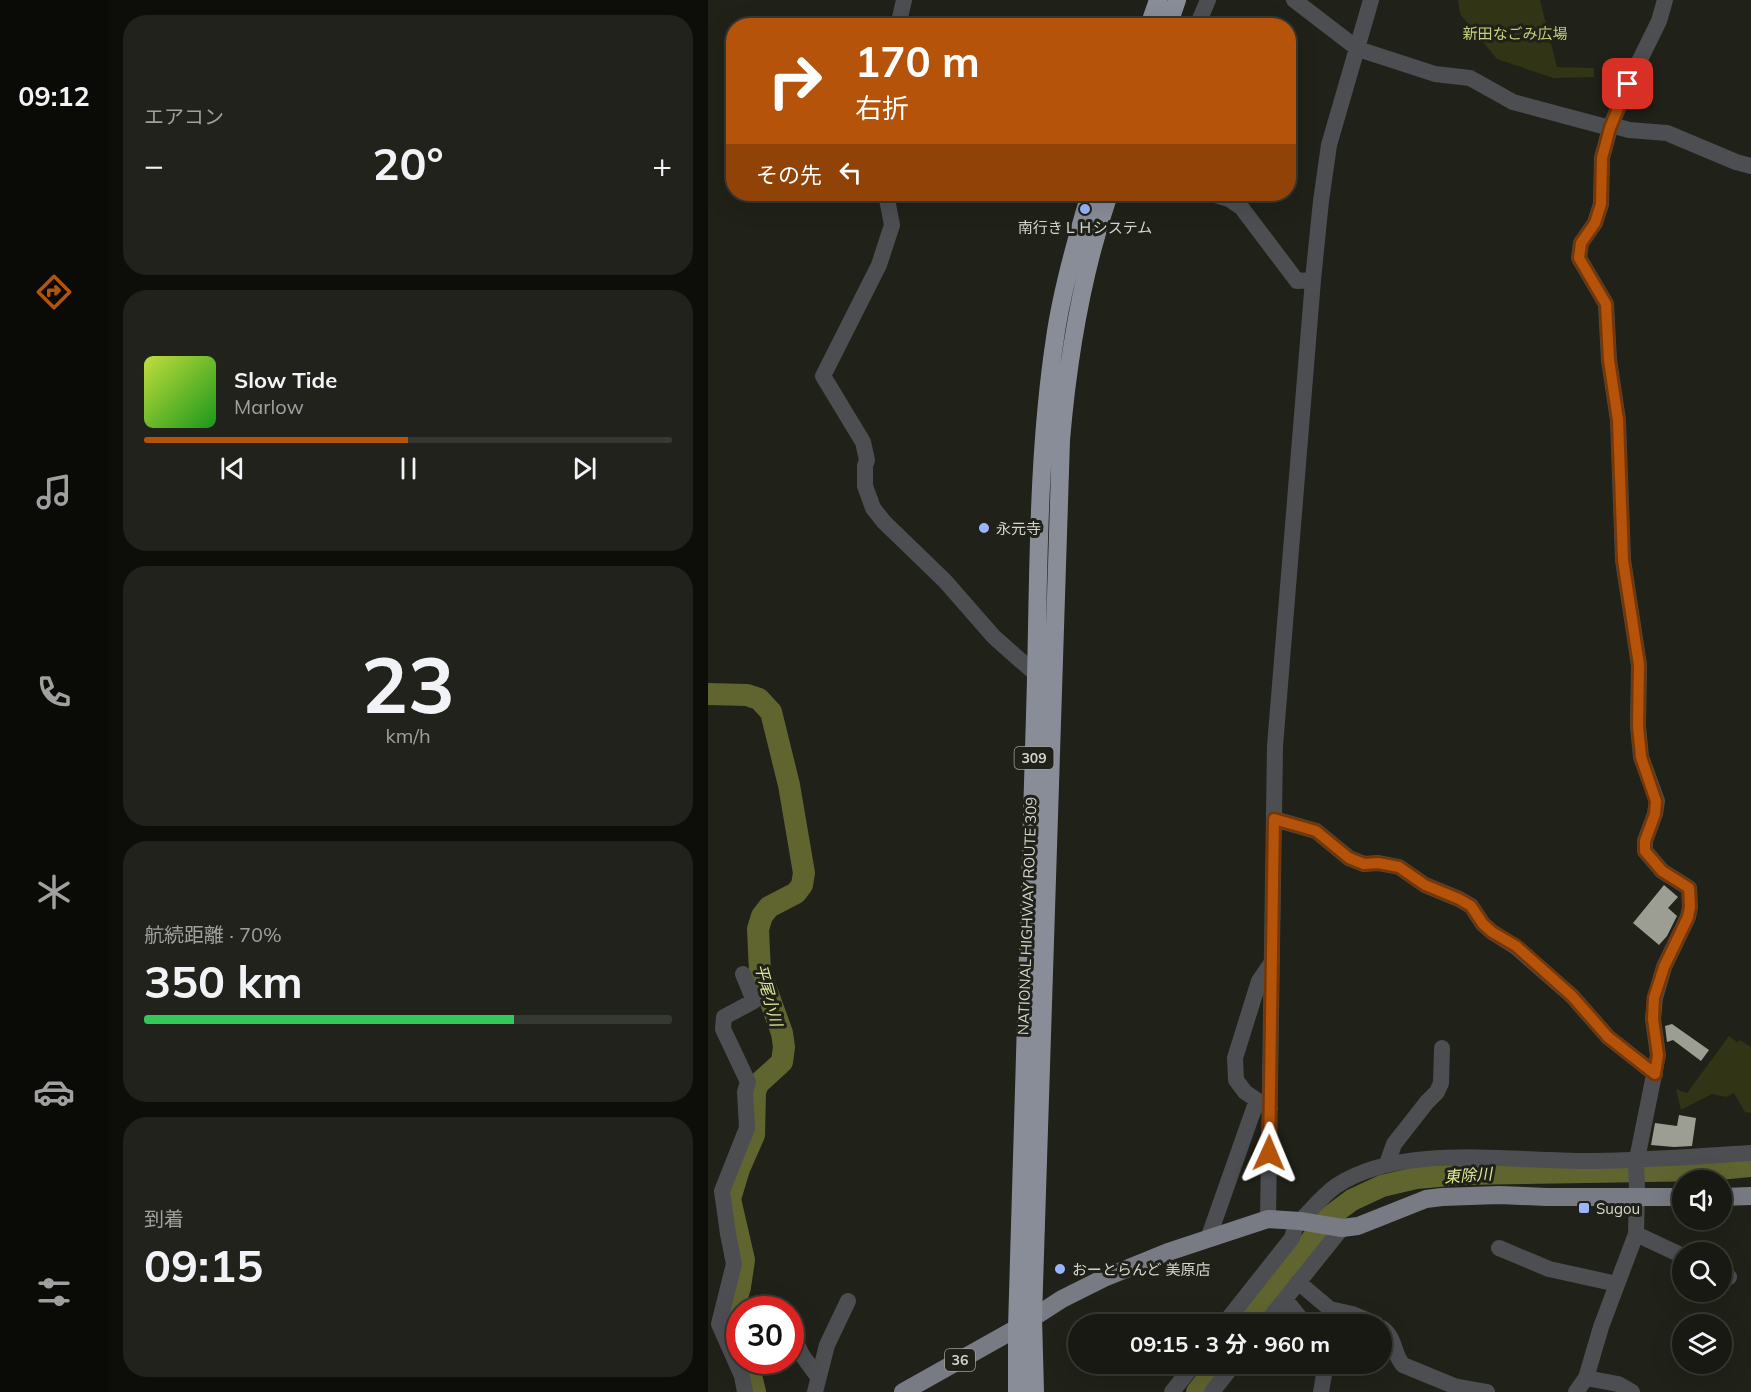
<!DOCTYPE html>
<html lang="ja">
<meta charset="utf-8">
<style>
:root{--surface:#181912;--page:#21221b;--text:#f1f3f6;--muted:#9fa09f;--line:#363832;--accent:#b45309}
body{margin:0;font-family:Mulish,"Noto Sans JP",sans-serif;background:var(--page);color:var(--text);height:100vh;display:flex;flex-direction:column;font-size:22px;white-space:nowrap}
*{box-sizing:border-box;margin:0}
p{font-size:20px;color:var(--muted)}
.icon{flex:none;width:33px;height:33px;fill:none;stroke:currentColor;stroke-width:2;stroke-linecap:round;stroke-linejoin:round}
.map{position:relative;flex:1;overflow:hidden}
.sheet{display:flex;flex-direction:column;gap:15px;padding:15px;background:#0d0e0a;width:600px}
.sheet>*{flex:none}
.banner{position:absolute;left:18px;top:18px;width:570px;height:183px;border-radius:24px;box-shadow:0 6px 24px #0002,0 0 0 2px var(--line);background:#b45309;color:#fff;overflow:hidden}
.controls{position:absolute;left:964px;top:1170px;display:grid;gap:12px}
.controls a{display:grid;place-items:center;width:60px;height:60px;border-radius:50%;background:var(--surface);box-shadow:0 6px 24px #0002,0 0 0 2px var(--line);font-size:30px}
.speed{position:absolute;left:18px;top:1296px;display:flex;gap:12px;font-size:30px;font-weight:700;text-align:center}
.speed>*{display:grid;place-content:center;width:78px;height:78px;border-radius:50%;background:var(--surface);box-shadow:0 6px 24px #0002,0 0 0 2px var(--line);line-height:1}
.speed .limit{border:9px solid #d22;background:#fff;color:#111}
.pin{position:absolute;display:grid;place-items:center;width:51px;height:51px;color:#fff;margin:-26px;border-radius:12px;box-shadow:0 3px 9px #0006}
.me{position:absolute;width:66px;margin:-33px;rotate:1deg;stroke-linejoin:round;filter:drop-shadow(0 0 4px #0008)}
.turn{display:flex;align-items:center;gap:21px;height:126px;padding:0 30px;font-size:27px}
.turn .icon{width:78px;height:78px;stroke-width:2.5}
.turn b{display:block;font-size:42px;line-height:51px}
.then{display:flex;align-items:center;height:57px;padding:0 30px;background:#0003;gap:12px;font-size:22px}
.big{font-size:45px;font-weight:700;line-height:1.1}
.sheet .widget{flex:1;display:flex;flex-direction:column;justify-content:center;gap:9px;min-width:0;padding:0 21px;border-radius:24px;background:var(--page)}
.sheet .dial{align-items:center;gap:0}
.dial b{font-size:78px;line-height:1}
.song{display:flex;align-items:center;gap:18px}
.cover{width:72px;height:72px;border-radius:9px;background:linear-gradient(135deg,hsl(70 70% 55%),hsl(120 70% 35%))}
.played{height:6px;border-radius:3px;background:linear-gradient(90deg,var(--accent) 50%,var(--line) 50%)}
.keys{display:flex;justify-content:space-around;direction:ltr}
.heat{display:flex;justify-content:space-between;align-items:center;font-size:33px;direction:ltr}
.charge{height:9px;border-radius:4px;background:linear-gradient(90deg,#34c759 70%,var(--line) 0)}
.trip{position:absolute;left:360px;top:1314px;width:324px;height:60px;border-radius:30px;background:var(--surface);box-shadow:0 6px 24px #0002,0 0 0 2px var(--line);font-weight:700;line-height:60px;text-align:center}
main{display:flex;flex:1;min-height:0}
.tab-bar{display:flex;flex-direction:column;width:108px;justify-content:space-around;align-items:center;background:#0a0a07;color:var(--muted)}
.tab-bar .icon{width:42px;height:42px}
.tab-bar .selected{color:var(--accent)}
.tab-bar b{font-size:27px;color:var(--text)}
.map>svg:first-child{display:block}
.green{fill:#313415}
.lines{fill:none;stroke-linecap:round;stroke-linejoin:round}
.river{stroke:#60642f;stroke-width:22}
.building{fill:#9d9e93}
.minor{stroke:#4c4e52;stroke-width:16}
.major{stroke:#787b84;stroke-width:18}
.highway{stroke:#898d98;stroke-width:18}
.route-casing{stroke:#753606;stroke-width:15}
.route{stroke:#b45309;stroke-width:10}
.poi-dot{fill:#9ab5fd;stroke:#202118;stroke-width:2}
.labels{text-anchor:middle;dominant-baseline:central;stroke-width:6;stroke-linejoin:round;paint-order:stroke}
.shield{fill:#202118;stroke:#9e9f98;stroke-width:1.5}
.shield-label{font-size:14px;font-weight:bold;fill:#d4d5cf}
.park-label{font-size:15px;fill:#c7cf7d;stroke:#202118}
.poi-label{font-size:15px;fill:#d4d5cf;stroke:#202118;text-anchor:start}
.street-label{font-size:15px;fill:#d4d5cf;stroke:#202118}
.water-label{font-size:16px;font-style:italic;fill:#e0e895;stroke:#202118}
</style>
<main>
<nav class="tab-bar">
<b>09:12</b>
<svg class="icon selected" aria-label="directions" viewBox="0 0 24 24"><path d="M12 3l9 9-9 9-9-9zM9 14v-3h6M13 9l2 2-2 2"/></svg>
<svg class="icon" aria-label="music" viewBox="0 0 24 24"><path d="M9 18V5l10-2v13"/><circle cx="6" cy="18" r="3"/><circle cx="16" cy="16" r="3"/></svg>
<svg class="icon" aria-label="phone" viewBox="0 0 24 24"><path d="M5 4h4l2 5-3 2q2 4 5 5l2-3 5 2v4C11 20 4 13 5 4z"/></svg>
<svg class="icon" aria-label="climate" viewBox="0 0 24 24"><path d="M12 3v18M4 7l16 10M4 17L20 7"/></svg>
<svg class="icon" aria-label="car" viewBox="0 0 24 24"><path d="M5 17H2v-5l4-1 3-4h7l3 4 3 1v5h-3M9 17h6M6 11h13"/><circle cx="7" cy="17" r="2"/><circle cx="17" cy="17" r="2"/></svg>
<svg class="icon" aria-label="filters" viewBox="0 0 24 24"><path d="M4 7h16M4 17h16"/><circle cx="9" cy="7" r="2"/><circle cx="15" cy="17" r="2"/></svg>
</nav>
<section class="sheet">
<div class="widget"><p>エアコン</p>
<div class="heat"><a>−</a><b class="big">20°</b><a>+</a></div>
</div>
<div class="widget">
<div class="song"><i class="cover"></i><div><b>Slow Tide</b><p>Marlow</p></div></div>
<div class="played"></div>
<div class="keys"><svg class="icon" aria-label="previous" viewBox="0 0 24 24"><path d="M18 5L8 12l10 7zM5 5v14"/></svg><svg class="icon" aria-label="pause" viewBox="0 0 24 24"><path d="M8 5v14M16 5v14"/></svg><svg class="icon" aria-label="next" viewBox="0 0 24 24"><path d="M6 5l10 7-10 7zM19 5v14"/></svg></div>
</div>
<div class="widget dial"><b>23</b><p>km/h</p></div>
<div class="widget"><p>航続距離 · 70%</p><b class="big">350 km</b><div class="charge"></div></div>
<div class="widget"><p>到着</p><b class="big">09:15</b></div>
</section>
<div class="map">
<svg width="1043" height="1392" viewBox="0 0 1043 1392">
<rect width="100%" height="100%" fill="#202118"/>
<path class="green" d="M750 0H832L849 67 886 68V77L845 78 789 59 752 14Z
M1021 1036 1029 1042 1032 1040 1043 1047V1113L1037 1112 1026 1093 1018 1097 1004 1094 973 1110 968 1089 979 1093Z"/>
<g class="lines">
<path class="river" d="M0 694 39 695 51 699 63 712 81 785 96 873 94 885 88 893 61 907 54 916 50 929 52 972 74 1033 76 1047 74 1062 50 1084 47 1092 46 1135 31 1169 22 1199 36 1260 32 1287 20 1327 32 1349
M540 1324 621 1217 644 1200 674 1186 708 1178 753 1174 1001 1170 1043 1166
M37 1360 41 1367 47 1392
M489 1392 511 1364"/>
</g>
<path class="building" d="M956 885 970 897 960 908 969 916 959 936 951 945 925 923Z
M964 1024 1001 1050 993 1061 965 1040 959 1042 957 1026Z
M971 1115 988 1118 984 1146 966 1147 943 1145 947 1123 969 1126Z"/>
<g class="lines">
<path class="minor" d="M586 0 650 49 727 74 762 78 805 102 902 128
M190 26 196 0
M489 26 500 0
M903 125 921 130 959 133 1028 162 1043 166
M178 194 184 225 171 265 115 376 155 442 159 460 157 466V486L165 508 176 522 237 581 286 637 329 675 337 676
M504 194 521 199 533 207 589 281 605 280
M566 819 608 831 641 858 656 864 670 863 691 867 717 885 751 899 763 906 775 924 784 932 808 947 864 996 900 1037 947 1074
M35 974 46 1001 16 1017 15 1029 40 1082 37 1092 39 1128 14 1191 20 1234 26 1264 11 1324 34 1376 37 1392
M562 1109 537 1092 528 1080 527 1058 551 981 564 962
M679 1164 686 1144 719 1102 729 1092 733 1083 734 1048
M560 1219 567 746 605 280 613 201 621 145 663 0
M592 1221C604 1209 615 1195 628 1186 695 1141 811 1163 888 1161 940 1160 991 1156 1043 1153
M928 1234 975 1256
M500 1239 549 1100
M791 1248 841 1269 909 1284
M1014 1274 1021 1277
M590 1282 622 1309 644 1314 668 1324
M577 1299 597 1324
M516 1324 584 1238 589 1221
M557 1324 634 1228
M674 1328C689 1340 684 1352 695 1365L746 1386 779 1392
M85 1336 94 1355 110 1377
M878 1378 910 1384 924 1392
M107 1392 119 1345 140 1301
M464 1392 486 1364
M504 1392 526 1364
M613 1392 617 1369 615 1364
M868 1392 878 1378 893 1327 928 1234 929 1189 928 1164 950 1055 945 1019 947 998 956 967 980 917 982 907 981 888 954 871 937 851V841L947 814 949 801 933 757 930 726 931 665 915 560 910 420 901 360 898 304 871 258 873 243 887 223 893 204 894 158 902 128 920 84 951 21 957 0"/>
<path class="major" d="M1014 1197 1043 1196
M195 1392 309 1328 354 1299 396 1278 460 1252 560 1219 592 1221 634 1228 650 1226 718 1199 734 1197 791 1195 839 1197H975"/>
<path class="highway" d="M441 26 450 0
M460 26 469 0
M309 1392V1328C315 1123 321 919 327 715 331 589 328 463 347 338 354 289 368 240 382 194
M327 1392 325 1317 353 440C360 357 374 273 401 194"/>
</g>
<g class="lines">
<defs>
<path id="route" d="M561 1153 566 819 608 831 641 858 656 864 670 863 691 867 717 885 751 899 763 906 775 924 784 932 808 946 864 996 900 1037 947 1074 950 1055 945 1019 946 998 956 967 980 917 982 907 981 888 954 871 937 851V841L947 814 948 801 933 757 930 726 931 665 915 560 910 420 901 360 898 304 871 258 873 243 887 223 893 204 894 158 902 128 920 84"/>
</defs>
<use href="#route" class="route-casing"/>
<use href="#route" class="route"/>
</g>
<g class="poi-dot">
<circle cx="377" cy="209" r="6"/>
<circle cx="276" cy="528" r="6"/>
<rect x="870" y="1202" width="12" height="12" rx="3"/>
<circle cx="352" cy="1269" r="6"/>
</g>
<g class="labels">
<g class="shield">
<rect x="306.5" y="747" width="39" height="22" rx="4.5"/>
<rect x="237" y="1349" width="30" height="22" rx="4.5"/>
</g>
<g class="shield-label">
<text x="326" y="758">309</text>
<text x="252" y="1360">36</text>
</g>
<g class="park-label">
<text x="807" y="33">新田なごみ広場</text>
</g>
<g class="poi-label">
<text x="377" y="227" text-anchor="middle">南行きＬＨシステム</text>
<text x="288" y="528">永元寺</text>
<text x="888" y="1208">Sugou</text>
<text x="364" y="1269">おーとらんど 美原店</text>
</g>
<g class="street-label">
<text transform="translate(319 916) rotate(-88)">NATIONAL HIGHWAY ROUTE 309</text>
</g>
<g class="water-label">
<text transform="translate(61 995) rotate(75)">平尾小川</text>
<text transform="translate(760 1175) rotate(-4)">東除川</text>
</g>
</g>
</svg>
<div class="controls">
<a><svg class="icon" aria-label="sound" viewBox="0 0 24 24"><path d="M4 9h4l5-4v14l-5-4H4zM17 9q2 3 0 6"/></svg></a>
<a><svg class="icon" aria-label="search" viewBox="0 0 24 24"><circle cx="10" cy="10" r="6"/><path d="M15 15l6 6"/></svg></a>
<a><svg class="icon" aria-label="layers" viewBox="0 0 24 24"><path d="M12 4l9 5-9 5-9-5zM3 14l9 5 9-5"/></svg></a>
</div>
<div class="speed"><div class="limit">30</div></div>
<div class="pin" style="left:920px;top:84px;background:#d93025"><svg class="icon" aria-label="arrive" viewBox="0 0 24 24"><path d="M6 21V4h12l-3 4 3 4H6"/></svg></div>
<svg class="me" style="left:561px;top:1153px" viewBox="-20 -20 40 40"><path d="M0-17L14 15 0 8-14 15z" fill="#b45309" stroke="#fff" stroke-width="4"/></svg>
<div class="trip">09:15 · 3 分 · 960 m</div>
<div class="banner">
<div class="turn"><svg class="icon" aria-label="right" viewBox="0 0 24 24"><path d="M7 20v-9h11M14 6l5 5-5 5"/></svg><div><b>170 m</b>右折</div></div>
<div class="then">その先<svg class="icon" aria-label="left" viewBox="0 0 24 24"><path d="M17 20v-9H6M10 6l-5 5 5 5"/></svg></div>
</div>
</div>
</main>
